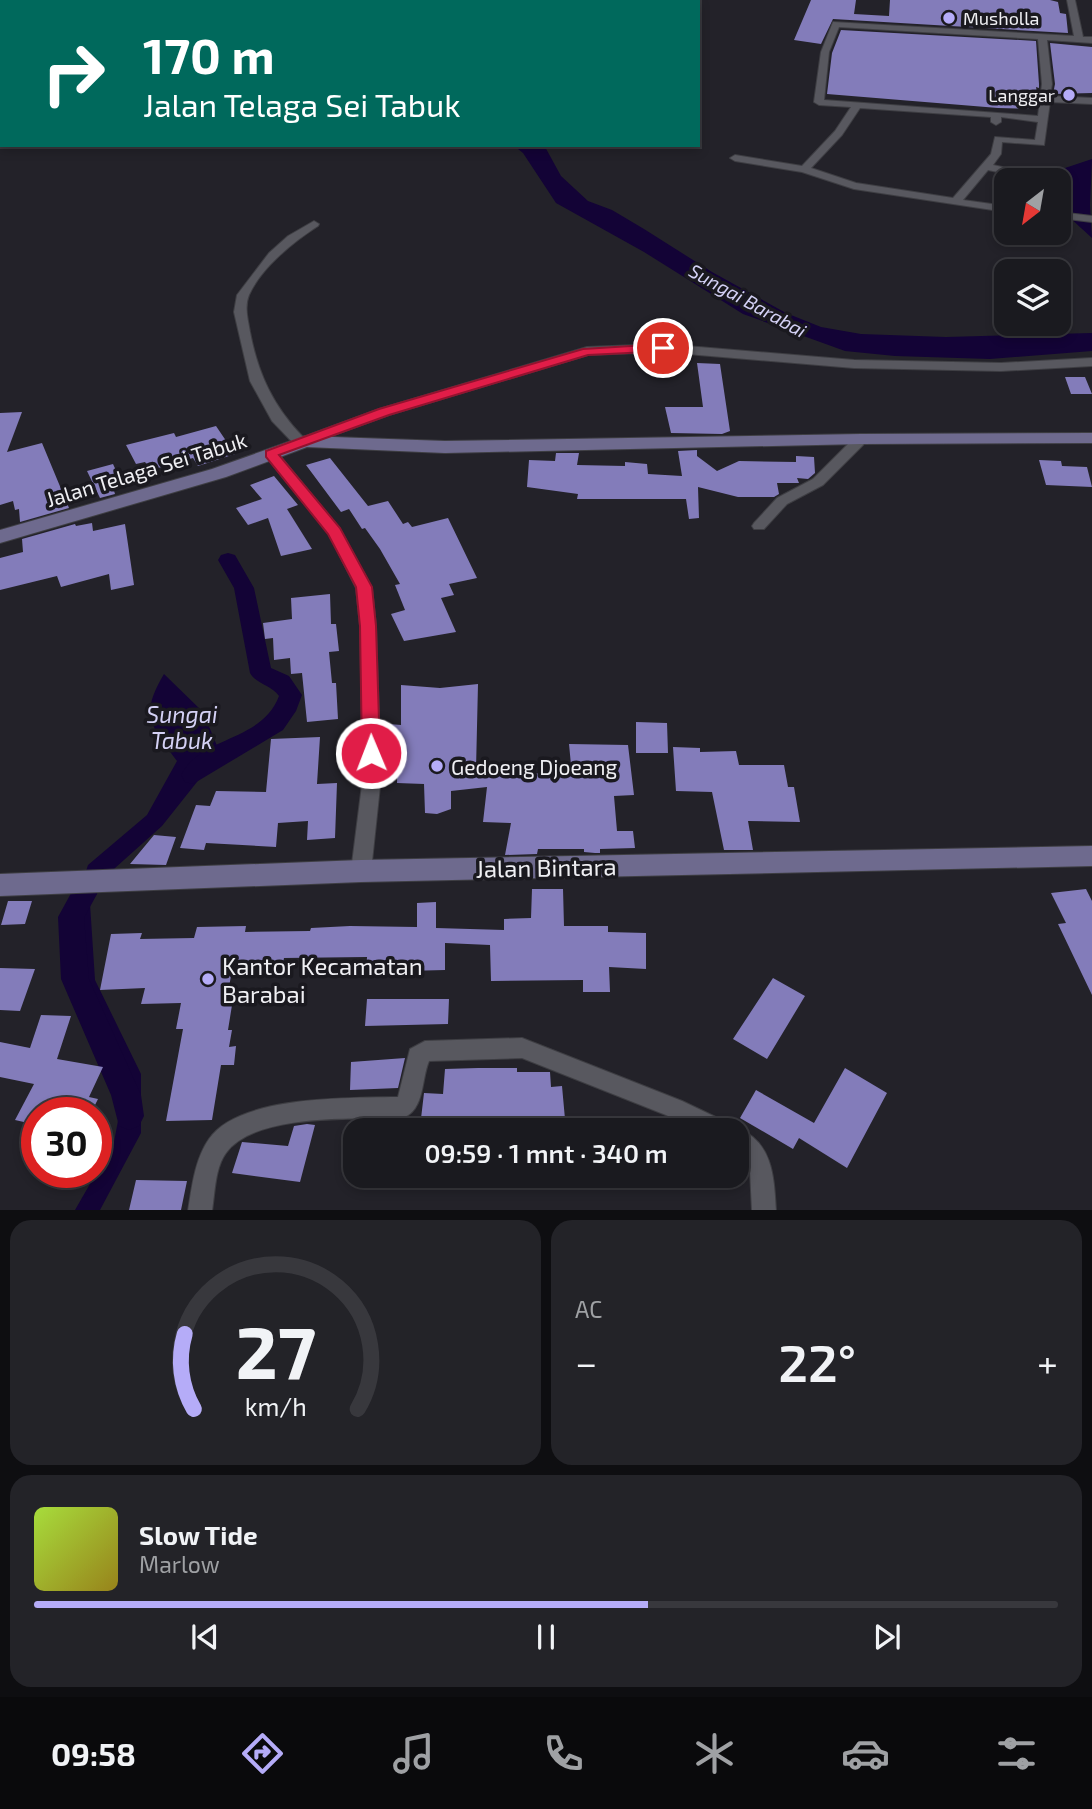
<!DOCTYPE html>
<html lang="id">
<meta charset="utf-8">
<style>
:root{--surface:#1a1a1f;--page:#232328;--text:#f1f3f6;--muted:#9fa1a4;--line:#38383d;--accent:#b5acf8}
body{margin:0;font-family:"Exo 2",sans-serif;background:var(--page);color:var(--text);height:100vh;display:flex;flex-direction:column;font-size:26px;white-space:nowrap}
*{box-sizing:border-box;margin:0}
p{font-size:23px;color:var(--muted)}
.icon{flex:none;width:38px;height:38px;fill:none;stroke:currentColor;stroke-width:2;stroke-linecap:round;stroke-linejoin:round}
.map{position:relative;height:1210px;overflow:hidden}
.details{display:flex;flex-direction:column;gap:10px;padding:10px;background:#0e0e11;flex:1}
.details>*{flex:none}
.banner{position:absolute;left:0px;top:0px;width:700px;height:147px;box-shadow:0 4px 10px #0003,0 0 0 2px var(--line);background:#00695c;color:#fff;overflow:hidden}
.needle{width:46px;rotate:211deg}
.controls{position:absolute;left:994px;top:168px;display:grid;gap:14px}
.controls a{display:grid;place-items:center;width:77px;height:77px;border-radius:14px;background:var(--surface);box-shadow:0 4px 10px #0003,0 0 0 2px var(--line);font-size:35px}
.speed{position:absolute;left:21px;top:1097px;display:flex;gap:14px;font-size:35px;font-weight:700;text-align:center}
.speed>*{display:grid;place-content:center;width:91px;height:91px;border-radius:50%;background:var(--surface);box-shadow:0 4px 10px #0003,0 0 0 2px var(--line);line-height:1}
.speed .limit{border:10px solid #d22;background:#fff;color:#111}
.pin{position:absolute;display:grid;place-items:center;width:60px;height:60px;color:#fff;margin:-30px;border:4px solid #fff;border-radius:50%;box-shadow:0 2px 7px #0007}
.me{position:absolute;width:77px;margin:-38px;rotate:359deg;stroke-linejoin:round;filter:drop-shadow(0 0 5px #0008)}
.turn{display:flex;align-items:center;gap:24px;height:147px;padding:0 28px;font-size:32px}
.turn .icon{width:91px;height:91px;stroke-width:2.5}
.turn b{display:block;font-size:49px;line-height:60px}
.big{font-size:52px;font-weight:600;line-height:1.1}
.details .card{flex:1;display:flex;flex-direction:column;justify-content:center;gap:10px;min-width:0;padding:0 24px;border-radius:21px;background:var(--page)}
.details .dial{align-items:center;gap:0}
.dial svg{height:182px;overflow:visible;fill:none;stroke:var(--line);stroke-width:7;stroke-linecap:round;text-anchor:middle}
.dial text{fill:var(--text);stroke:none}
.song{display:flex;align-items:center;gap:21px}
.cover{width:84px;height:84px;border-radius:10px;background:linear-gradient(135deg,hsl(80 70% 55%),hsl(50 70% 35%))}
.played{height:7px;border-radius:4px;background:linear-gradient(90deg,var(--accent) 60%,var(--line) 60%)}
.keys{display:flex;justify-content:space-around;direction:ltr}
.heat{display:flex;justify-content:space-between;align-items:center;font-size:38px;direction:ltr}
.details .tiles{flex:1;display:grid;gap:10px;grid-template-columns:1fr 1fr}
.card:last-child{grid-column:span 2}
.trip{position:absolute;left:343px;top:1118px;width:406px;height:70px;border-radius:21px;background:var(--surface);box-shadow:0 4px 10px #0003,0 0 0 2px var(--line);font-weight:600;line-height:70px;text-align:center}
.dock{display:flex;height:112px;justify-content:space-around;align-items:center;background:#0a0a0c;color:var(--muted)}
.dock .icon{width:49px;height:49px}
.dock .current{color:var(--accent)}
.dock b{font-size:32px;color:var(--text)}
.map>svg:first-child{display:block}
.water{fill:#130336}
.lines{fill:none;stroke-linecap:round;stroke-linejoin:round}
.canal{fill:#130336;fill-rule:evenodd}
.building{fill:#837cba}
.street-casing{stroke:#3e3e43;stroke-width:2}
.secondary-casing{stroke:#3e3e43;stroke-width:2}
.street{fill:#58585f;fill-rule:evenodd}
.secondary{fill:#6e6a8e;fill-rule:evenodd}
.route{fill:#e11d48;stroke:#92132f;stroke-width:2}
.poi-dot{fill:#b5acf8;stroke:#1a191f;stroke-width:2.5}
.labels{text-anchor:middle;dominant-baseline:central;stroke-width:7;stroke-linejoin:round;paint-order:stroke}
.far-poi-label{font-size:18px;fill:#efeff3;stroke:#1a191f;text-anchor:start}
.far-water-label{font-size:19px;font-style:italic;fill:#d4d1f5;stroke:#1a191f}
.street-label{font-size:21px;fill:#efeff3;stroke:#1a191f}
.poi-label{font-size:21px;fill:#efeff3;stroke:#1a191f;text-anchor:start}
.water-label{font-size:23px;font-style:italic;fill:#d4d1f5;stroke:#1a191f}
.near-street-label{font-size:24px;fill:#efeff3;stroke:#1a191f}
.near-poi-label{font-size:24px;fill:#efeff3;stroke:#1a191f;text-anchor:start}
</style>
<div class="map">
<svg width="1092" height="1211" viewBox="0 0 1092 1211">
<rect width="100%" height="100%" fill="#232229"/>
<path class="water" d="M513 145H544L561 176 588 201 612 210 644 229 712 272 786 313 821 327 861 334 946 337 1092 333V351L990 359 895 356 845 351 743 314 644 252 556 203 523 153Z
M1092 159 1090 205 1092 238C1070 217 1059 213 1059 180H1056L1059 170Z
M164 674 203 712 220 753 162 826 115 868 90 904 95 980 141 1074V1133L100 1210H75L114 1142 126 1078 98 1036 78 977 71 917 88 865 147 815 177 761C151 725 139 716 164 674Z"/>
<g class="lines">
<path class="canal" d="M228 553 235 555 254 588 271 668 289 676 302 695 296 711 283 730 193 784 185 782 181 775C202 735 262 742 279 696 271 685 256 684 250 673L234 588 218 560 221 555Z
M84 883 93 886 97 894 84 918 89 979 141 1095 144 1116 139 1126 129 1130 119 1126 111 1095 61 979 58 917 75 886Z"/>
</g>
<path class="building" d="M811 0H856L854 14 889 16 890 0H1050L1058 2 1060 13 1066 14 1068 33 833 19 821 44 794 40Z
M841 30 1036 41 1039 84V88L1036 87 1038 98 1035 97 1036 109 998 108 827 94 832 53Z
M1050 43 1092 47V93L1053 94 1055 84Z
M697 363 720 364 730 431 722 434 671 433 665 407H703Z
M1065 377H1085L1092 394H1071Z
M22 412 7 452 42 443 69 508 20 522 19 509 15 510 13 501 0 505V413Z
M216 426 235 454 198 466 193 458 151 470 145 462 136 464 126 445 174 433 176 437Z
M697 450V456L717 471 739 461 796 462V456L814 457 815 473 808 479 797 478 799 483H777L779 494 774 497H738L698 487 699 518 689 519 686 499H577L578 494 527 487 529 460 555 461 556 453H579L577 465 625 466V462L647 464 648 474 682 476 678 451Z
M330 458 368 506 388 501 403 524 408 522 412 527 448 518 477 578 449 584 454 595 441 598 456 632 404 641 391 614 405 610 395 585 400 584 380 549 365 528 362 529 349 509 341 512 306 465Z
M1039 460 1061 461 1062 466 1087 467 1092 487 1046 485Z
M113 464 120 479 111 481 115 494 100 498 87 471Z
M274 476 298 505 287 509 312 549 281 556 268 518 248 525 236 508 262 499 250 485Z
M92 523 93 531 125 524 134 585 111 590 109 574 61 587 57 576 0 590V558L23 552 22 539 75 524 76 526Z
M330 594 331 624H336L339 651 329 652 332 683H336L338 719 307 722 302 673 291 674 290 658 274 660 273 638 265 639 263 623 292 619 291 598Z
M478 684 476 770 572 775 569 744 628 745 634 795 614 796 617 831H633L635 848 600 849V853H595L584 852V849H538L537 854 505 855 511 823 483 822 487 787 451 791V809L437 814 425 813 424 784 397 783 398 748 386 745 389 724 401 725V685L440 688Z
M636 722 667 723 668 753H636Z
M320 737 317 784 337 783 335 838 307 840 308 821 278 823 276 847 206 843 204 850 180 848 196 805 210 806 216 791 266 792 271 739Z
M673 747 700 748V752L736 751 739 765H784L788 787H794L800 822 748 821 753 850H724L712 792 676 791Z
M154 835 176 837 166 865 130 864Z
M532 889H563L564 926H608V932L646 933V969L609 967 610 992H583V980L491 981 490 945 445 943V970L366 972 367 957 284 958 283 963 233 964 227 999H233L228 1030H232L229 1047 236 1046 234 1065H221L212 1120 166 1121 183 1029H176L181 1003 141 1004 145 988 100 990 111 934 142 933 140 939 194 938 197 927 246 926 245 932 310 931 311 928 350 926 417 927V903L436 902V928L504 930V919L531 918Z
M1086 889 1092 901V995L1058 924 1066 923 1051 893Z
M8 901H32L25 924 1 925Z
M0 968 35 969 20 1011 0 1010Z
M773 978 805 996 767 1059 733 1039Z
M367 999H449L448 1024 365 1026Z
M41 1015 71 1016 57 1059 103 1067 89 1097 98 1099 91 1113H37V1125L15 1120 34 1084 0 1077V1042L30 1048Z
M405 1058 398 1088 350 1090 351 1062Z
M478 1068H517V1072H550L551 1087 562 1086 566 1130H476V1128L420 1127 424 1093 443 1094 445 1069Z
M845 1068 887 1093 847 1168 799 1138 793 1149 740 1118 756 1090 814 1123Z
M307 1124 315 1125 300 1182 232 1173 242 1142 288 1146 294 1126Z
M136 1180 187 1181 181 1210H129Z"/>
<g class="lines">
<defs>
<path id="street" d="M1067 0H1075L1083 37H1092V43L1047 40 1052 84 1050 96 1092 98V104L1050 102 1044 145 1002 142 1001 154 993 165 1025 172 1031 180H1021L1017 176 988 170 963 200 1006 206V212L854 189 802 172 735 161 730 158 735 155 802 166 835 131 851 107 819 105 814 102 821 52 833 22 1074 36ZM839 27 1038 39 1042 84 1038 116 824 100 829 52ZM860 108 991 117V122L996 125 1001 122V117L1038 122 1035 140 995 137 991 154 953 198 856 183 811 168 842 135Z
M1059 212 1092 216V222L1059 218Z
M314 221 319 224 318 226C293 242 261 268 249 295 244 307 248 320 250 332 258 374 273 406 303 437L379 409 587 347 663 344 854 360 1001 363 1092 358V366L1001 371 854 368 663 352 588 355 389 415 301 447 296 446 272 421 250 381 234 312 237 295 269 253 288 236Z
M861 435 866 436 868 439 866 442 823 485 787 504 764 529H754L752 526 754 523 777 498 813 479 856 436Z
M271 450 276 451 340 529 372 588 376 626 381 777 371 871 368 877 361 879 354 877 351 871 363 777 360 626 356 588 329 534 264 454Z
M522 1038 682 1101 726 1122 729 1130H696L666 1115 522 1058 429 1061C421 1080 425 1109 403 1118 358 1119 254 1113 226 1153 215 1168 215 1192 212 1211H188C192 1186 195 1159 209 1139 239 1095 351 1098 398 1097L410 1049 425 1041Z
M737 1128C773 1142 774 1177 776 1211H752L750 1170 737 1152V1130H731Z"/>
<path id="secondary" d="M1092 433V443L861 444 445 453 307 447 226 477 0 543V530L212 469 305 436 445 441 861 434Z
M1092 846V866L361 882 0 896V874L361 860Z"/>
</defs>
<use href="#street" class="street-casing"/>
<use href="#secondary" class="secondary-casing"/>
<use href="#street" class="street"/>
<use href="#secondary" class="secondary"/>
</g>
<path class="route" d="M663 344 668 345V351L588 355 389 415 279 455 340 528 372 587 376 626 380 753 378 758H365L362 753 360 626 356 587 328 534 266 457V451L379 409 583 349Z"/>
<g class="poi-dot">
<circle cx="949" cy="18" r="7"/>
<circle cx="1069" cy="95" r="7"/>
<circle cx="437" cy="766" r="7"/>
<circle cx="208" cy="979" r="7"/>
</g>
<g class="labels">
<g class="far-poi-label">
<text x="963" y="18">Musholla</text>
<text x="1055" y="95" text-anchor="end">Langgar</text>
</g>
<g class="far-water-label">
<text transform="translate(748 300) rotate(29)">Sungai Barabai</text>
</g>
<g class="street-label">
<text transform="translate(146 469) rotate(-17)">Jalan Telaga Sei Tabuk</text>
</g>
<g class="poi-label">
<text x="451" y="766">Gedoeng Djoeang</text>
</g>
<g class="water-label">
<text x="182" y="714">Sungai<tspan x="182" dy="26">Tabuk</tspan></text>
</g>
<g class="near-street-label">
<text transform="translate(546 867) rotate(-1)">Jalan Bintara</text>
</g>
<g class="near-poi-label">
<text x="222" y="965">Kantor Kecamatan<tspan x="222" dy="28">Barabai</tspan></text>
</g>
</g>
</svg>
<div class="controls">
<a><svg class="needle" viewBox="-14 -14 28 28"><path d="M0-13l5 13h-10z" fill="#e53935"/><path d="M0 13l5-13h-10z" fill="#9fa1a4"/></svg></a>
<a><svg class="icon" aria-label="layers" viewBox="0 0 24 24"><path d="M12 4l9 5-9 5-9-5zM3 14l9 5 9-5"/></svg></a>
</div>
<div class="speed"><div class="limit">30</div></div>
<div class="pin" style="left:663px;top:348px;background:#d93025"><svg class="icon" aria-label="arrive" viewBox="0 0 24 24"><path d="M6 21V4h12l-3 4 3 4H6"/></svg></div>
<svg class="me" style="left:371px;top:753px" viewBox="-20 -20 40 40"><circle r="17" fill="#e11d48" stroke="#fff" stroke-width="3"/><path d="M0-11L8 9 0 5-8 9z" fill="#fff"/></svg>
<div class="trip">09:59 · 1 mnt · 340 m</div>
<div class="banner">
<div class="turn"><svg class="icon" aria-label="right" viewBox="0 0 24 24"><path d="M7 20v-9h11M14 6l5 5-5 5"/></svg><div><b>170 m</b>Jalan Telaga Sei Tabuk</div></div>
</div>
</div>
<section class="details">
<div class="tiles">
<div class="card dial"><svg viewBox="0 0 100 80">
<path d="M14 69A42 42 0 1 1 86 69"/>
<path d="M14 69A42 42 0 0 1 10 36" stroke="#b5acf8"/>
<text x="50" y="56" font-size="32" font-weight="700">27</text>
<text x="50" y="72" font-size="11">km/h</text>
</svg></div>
<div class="card"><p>AC</p>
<div class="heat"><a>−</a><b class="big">22°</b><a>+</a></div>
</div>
<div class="card">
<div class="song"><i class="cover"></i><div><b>Slow Tide</b><p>Marlow</p></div></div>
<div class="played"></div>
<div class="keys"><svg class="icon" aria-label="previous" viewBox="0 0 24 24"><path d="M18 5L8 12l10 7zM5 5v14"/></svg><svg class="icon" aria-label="pause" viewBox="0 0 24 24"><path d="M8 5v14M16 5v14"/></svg><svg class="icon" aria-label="next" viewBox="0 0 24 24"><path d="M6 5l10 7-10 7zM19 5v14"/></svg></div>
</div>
</div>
</section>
<nav class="dock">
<b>09:58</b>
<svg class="icon current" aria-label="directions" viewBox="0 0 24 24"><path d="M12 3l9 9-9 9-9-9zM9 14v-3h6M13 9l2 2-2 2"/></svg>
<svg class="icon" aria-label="music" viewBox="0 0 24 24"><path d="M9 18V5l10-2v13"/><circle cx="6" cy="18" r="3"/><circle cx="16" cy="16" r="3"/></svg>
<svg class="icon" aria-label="phone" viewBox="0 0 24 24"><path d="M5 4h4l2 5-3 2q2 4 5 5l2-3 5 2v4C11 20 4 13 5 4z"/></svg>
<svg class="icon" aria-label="climate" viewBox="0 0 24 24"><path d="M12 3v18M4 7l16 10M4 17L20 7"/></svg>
<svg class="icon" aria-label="car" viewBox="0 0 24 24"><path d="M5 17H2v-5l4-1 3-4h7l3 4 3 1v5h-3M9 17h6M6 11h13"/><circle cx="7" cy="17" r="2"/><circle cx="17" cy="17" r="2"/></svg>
<svg class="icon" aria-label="filters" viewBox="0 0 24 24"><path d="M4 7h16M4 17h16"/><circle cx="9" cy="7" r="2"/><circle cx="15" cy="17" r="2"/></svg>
</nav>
